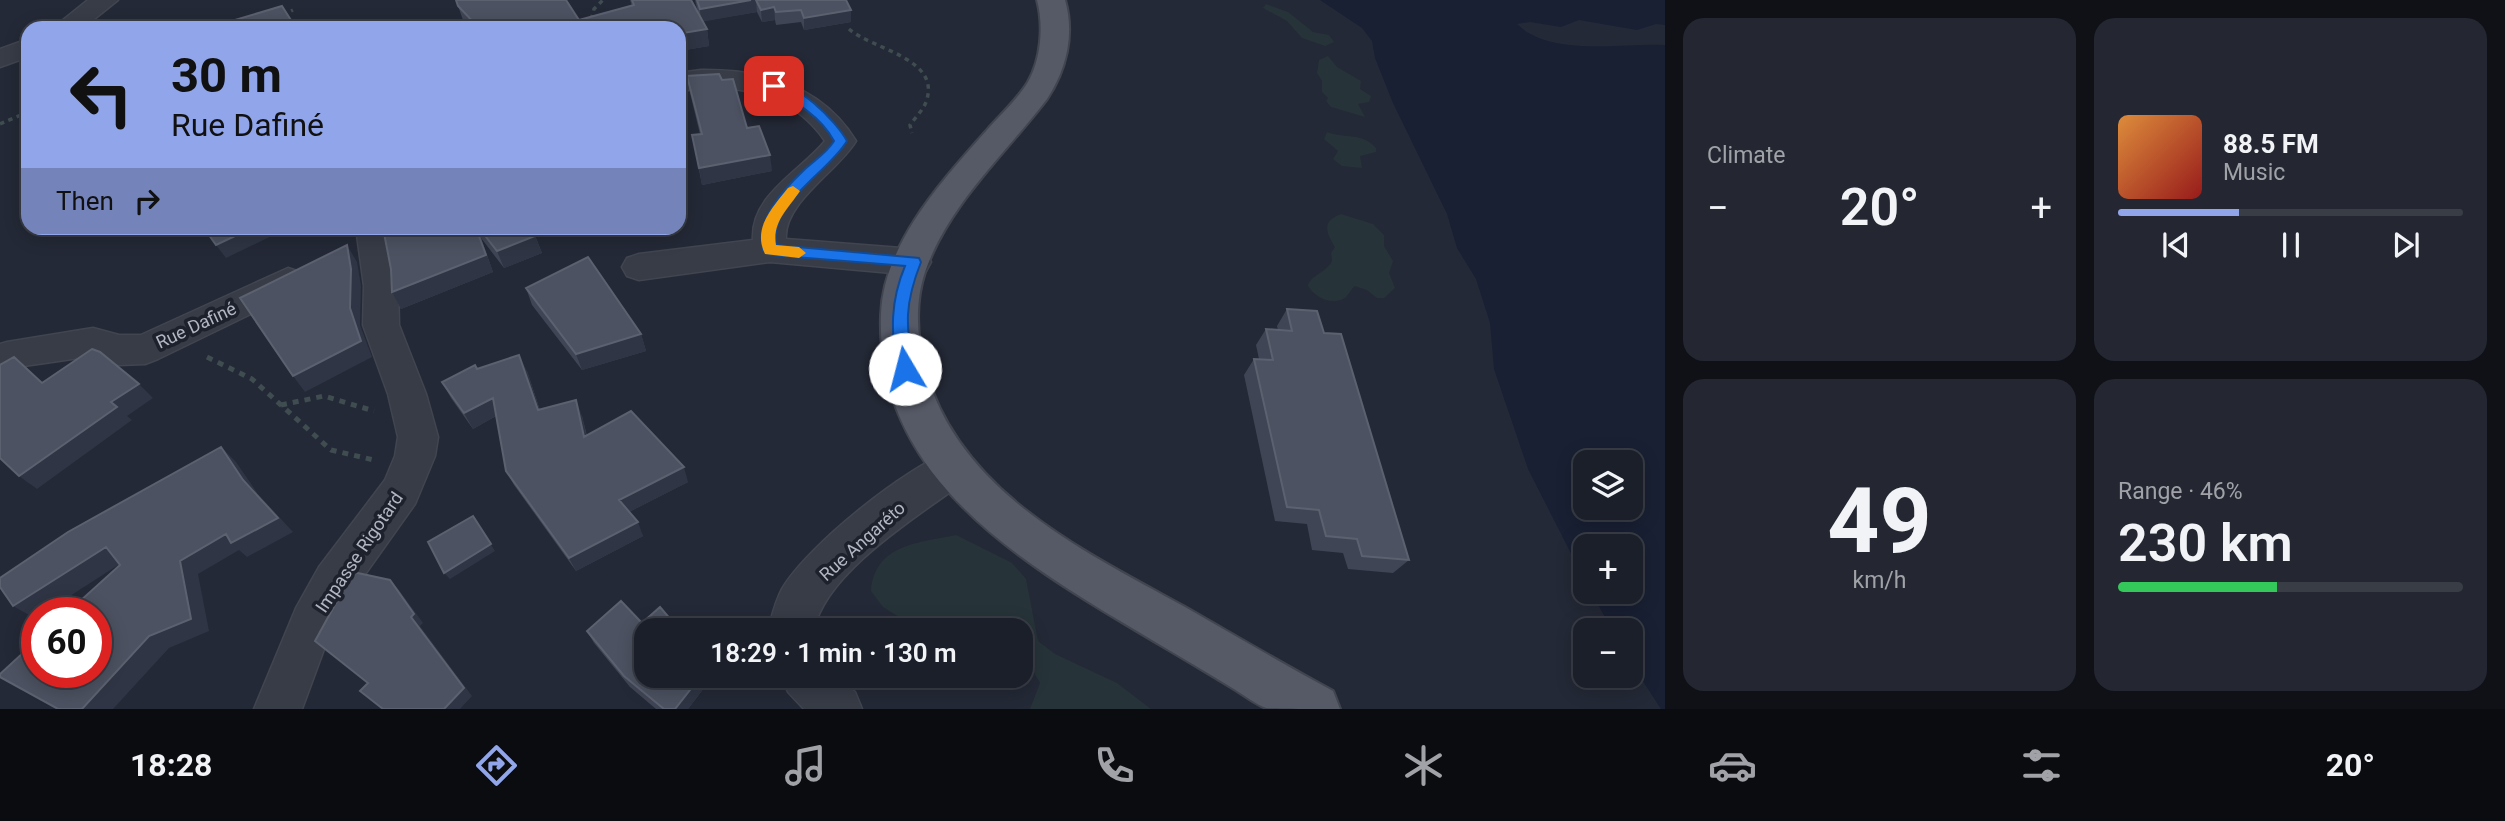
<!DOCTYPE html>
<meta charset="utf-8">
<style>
:root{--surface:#1b1f29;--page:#242731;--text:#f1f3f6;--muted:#a0a2a8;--line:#393d46;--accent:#91a6ea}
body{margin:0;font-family:Roboto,sans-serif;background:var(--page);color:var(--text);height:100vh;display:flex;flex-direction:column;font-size:26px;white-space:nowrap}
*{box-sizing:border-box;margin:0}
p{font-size:23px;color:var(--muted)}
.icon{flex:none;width:38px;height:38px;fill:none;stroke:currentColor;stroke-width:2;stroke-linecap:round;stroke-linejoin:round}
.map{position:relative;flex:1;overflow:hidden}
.panel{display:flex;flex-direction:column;gap:18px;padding:18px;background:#0f1117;width:840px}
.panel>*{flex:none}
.top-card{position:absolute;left:21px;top:21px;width:665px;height:214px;border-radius:21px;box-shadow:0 4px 18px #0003,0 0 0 2px var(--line);background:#91a6ea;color:#111;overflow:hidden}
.fabs{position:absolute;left:1573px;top:450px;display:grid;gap:14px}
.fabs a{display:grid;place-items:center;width:70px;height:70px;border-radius:14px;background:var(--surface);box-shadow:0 4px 18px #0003,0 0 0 2px var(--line);font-size:35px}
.speed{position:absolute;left:21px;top:597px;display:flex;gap:14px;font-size:35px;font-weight:700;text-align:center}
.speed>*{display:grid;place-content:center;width:91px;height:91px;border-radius:50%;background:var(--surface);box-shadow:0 4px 18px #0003,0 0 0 2px var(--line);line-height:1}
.speed .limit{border:10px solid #d22;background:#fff;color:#111}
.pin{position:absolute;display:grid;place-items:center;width:60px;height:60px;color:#fff;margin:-30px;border-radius:14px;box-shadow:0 4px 10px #0006}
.me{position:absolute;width:77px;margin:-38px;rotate:352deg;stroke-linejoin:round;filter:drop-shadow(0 0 5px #0008)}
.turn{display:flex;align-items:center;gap:24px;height:147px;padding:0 35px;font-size:32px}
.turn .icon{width:91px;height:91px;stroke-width:2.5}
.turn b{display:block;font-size:49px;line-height:60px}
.then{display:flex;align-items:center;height:66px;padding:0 35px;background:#0003;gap:14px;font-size:26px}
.big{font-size:52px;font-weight:600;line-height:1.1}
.panel .widget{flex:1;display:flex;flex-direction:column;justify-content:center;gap:10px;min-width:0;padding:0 24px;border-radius:21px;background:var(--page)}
.panel .dial{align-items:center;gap:0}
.dial b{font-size:91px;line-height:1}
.song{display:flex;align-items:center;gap:21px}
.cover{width:84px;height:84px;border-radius:10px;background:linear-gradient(135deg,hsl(30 70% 55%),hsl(0 70% 35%))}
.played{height:7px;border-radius:4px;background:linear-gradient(90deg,var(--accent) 35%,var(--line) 35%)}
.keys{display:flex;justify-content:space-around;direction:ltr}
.heat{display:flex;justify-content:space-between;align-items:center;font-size:38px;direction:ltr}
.charge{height:10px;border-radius:5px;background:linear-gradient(90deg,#34c759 46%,var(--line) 0)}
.panel .tiles{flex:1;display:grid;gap:18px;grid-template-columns:repeat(2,1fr)}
.trip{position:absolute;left:634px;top:618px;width:399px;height:70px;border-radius:21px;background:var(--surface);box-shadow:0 4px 18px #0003,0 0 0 2px var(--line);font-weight:600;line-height:70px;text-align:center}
.dock{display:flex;height:112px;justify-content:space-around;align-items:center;background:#0b0c10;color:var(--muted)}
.dock .icon{width:49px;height:49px}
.dock .selected{color:var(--accent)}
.dock b{font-size:32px;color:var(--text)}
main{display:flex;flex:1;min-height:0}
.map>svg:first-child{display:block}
.green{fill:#263338}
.water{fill:#192033;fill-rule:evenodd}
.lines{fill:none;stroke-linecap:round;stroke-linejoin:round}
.minor-casing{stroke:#414550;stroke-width:3}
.major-casing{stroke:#414550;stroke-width:4}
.path-far1{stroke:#3f4c50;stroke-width:3.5;stroke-dasharray:4.5 4.5;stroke-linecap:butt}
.path{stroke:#3f4c50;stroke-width:5;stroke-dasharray:6 6;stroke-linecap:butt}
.minor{fill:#373c47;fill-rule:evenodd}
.major{fill:#565a67;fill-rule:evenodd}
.wall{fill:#404555}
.shaded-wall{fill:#2f3544}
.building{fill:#4c5261;stroke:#5c6170;stroke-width:2}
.route{fill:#1a73e8;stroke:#114b97;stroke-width:2}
.slow{fill:#f59e0b}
.labels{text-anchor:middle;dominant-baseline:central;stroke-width:7;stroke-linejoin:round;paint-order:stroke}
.street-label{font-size:18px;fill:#b2b6c3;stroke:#1d212c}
</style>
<main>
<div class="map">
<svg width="1665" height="709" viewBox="0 0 1665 709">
<rect width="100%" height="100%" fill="#242937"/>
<path class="green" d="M1266 4 1288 12 1313 32 1329 35 1334 42 1325 46 1302 38 1287 21 1263 8Z
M1328 56 1337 67 1361 81 1360 89 1371 96 1369 102 1358 104 1365 117 1331 107 1326 101 1328 98 1322 92V81L1317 73 1319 60Z
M1327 132C1345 139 1362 132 1376 148V152L1360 156 1362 168 1342 166 1333 159 1338 151 1324 139Z
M1341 214 1373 224 1384 235V246L1393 261 1389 273 1395 288 1384 298H1377L1367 290 1355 286C1350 290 1349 296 1343 299 1330 305 1315 297 1308 286 1310 275 1326 273 1332 261L1331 253 1335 247C1326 233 1321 221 1341 214Z
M956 535 1012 563 1026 579 1038 641 1055 654 1117 683 1151 709H1030L1040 683 1029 664 1020 658V630L915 627 883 607 871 591C875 544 918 543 956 535Z"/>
<path class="water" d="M1320 0H1665V25L1656 24 1637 30 1579 20 1561 27 1530 22 1517 24C1550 57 1623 43 1665 45V709H1661L1631 663V630H1612L1591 592H1631V546H1586L1585 581 1528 469 1494 369 1490 323 1476 279 1457 248 1447 214 1393 103 1375 58 1372 41 1362 28ZM1586 462H1631V508H1586Z"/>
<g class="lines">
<defs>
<path id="minor" d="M88 0H118L83 28H53Z
M28 39V57L0 67V49Z
M701 70C764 69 822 86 856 141 838 171 783 203 786 239L914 249 926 253 931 262 926 271 914 275 770 262 639 280 627 276 622 267 627 258 639 254 753 240C750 195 801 171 825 141 791 91 735 83 679 91V73Z
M356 228 388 230 398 286 399 325 426 394 438 437 435 456 415 504 349 597 330 633 302 709H254L296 608 319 567 385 480 395 456 398 437 388 394 363 325 364 286Z
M288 268 300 272 305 281 300 290 158 359 145 364 119 365 93 356 24 366 0 375V344L7 342 93 328 119 335H141Z
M953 450 967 456 973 468 967 480C921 514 825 572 814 630H768C772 616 775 602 782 589 807 546 906 467 953 450Z
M781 676H837L855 692 862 709H804L788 692Z"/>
<path id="major" d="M1037 0H1065C1075 35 1066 70 1047 99 1005 154 948 205 925 272 914 305 917 339 926 372 960 492 1083 551 1185 607 1234 635 1283 664 1333 691L1340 709C1321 709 1282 709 1266 708 1255 704 1244 695 1234 689 1209 674 1183 658 1157 643 1033 569 875 483 881 315 883 244 943 180 987 130 1000 115 1017 100 1028 82 1041 59 1044 26 1037 0Z"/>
</defs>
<use href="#minor" class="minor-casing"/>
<use href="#major" class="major-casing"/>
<path class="path-far1" d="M283 15 293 10
M589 28 594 9 603 0
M849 29C873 50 942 58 926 102 923 110 915 118 910 125L912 133
M0 124 28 112"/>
<path class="path" d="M207 357 252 379 331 450 374 460
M281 405 324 396 374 411"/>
<use href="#minor" class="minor"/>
<use href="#major" class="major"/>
</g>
<path class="wall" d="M456 0 579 20 632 6 630 0H691L699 16 695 0H846L851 10V22L804 30 801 22 776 25 775 20 762 22 757 12 703 21 707 29 709 46 685 50 687 69 679 28H469L464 23Z
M687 76 747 128 772 171 702 185 692 135 700 134 690 93Z
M383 228H532L542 253 504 268 481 238 493 272 401 309 392 292 391 269Z
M526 288 641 334 646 351 582 370 532 305Z
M1287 309 1324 333 1409 560 1393 573 1348 569 1343 553 1312 550 1307 524 1275 521 1244 375 1254 359H1259L1256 345 1266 329 1278 330 1277 326Z
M477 369 527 371 540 410 582 416 587 436 688 482 629 512 643 536 576 571 514 485 506 471 496 416 473 429 451 398 442 382Z
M642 623 677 627 713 676 688 709H656L630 687 594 643 587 631Z"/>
<path class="shaded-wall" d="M751 0H756L757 12 701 22 700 9Z
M774 7 775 20 762 22 761 10Z
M851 10V22L804 30V18Z
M707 29 709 46 685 50 687 69 679 71V53L683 33Z
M770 155 772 171 702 185 699 168Z
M252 228H277L280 232 226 258 216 245Z
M477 228 493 272 401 309 392 292Z
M535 236 542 253 504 268 497 251Z
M347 245 357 262 361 286 360 325 372 357 305 392 293 376Z
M641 334 646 351 582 370 576 354Z
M519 355 527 371 545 426 538 410Z
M139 384 153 398 127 416 132 420 37 489 19 476 111 402Z
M493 398 501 413 473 429 464 413Z
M576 400 582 416 590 452 584 437Z
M221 447 236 462 258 494 293 532 247 557 239 550 198 574 209 631 169 648 113 709H82L149 636 180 561 243 480Z
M684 467 688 482 625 514 619 500Z
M473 516 495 551 450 579 444 573Z
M638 522 643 536 576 571 569 558Z
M106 547 126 560 45 612H37L36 619 13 606Z
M390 580 399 590 423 623 420 626 472 696 460 709H444Z
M701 676H713L688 709H675Z"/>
<path class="building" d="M456 0H566L579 20 634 5 632 0H691L707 29 683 33 684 52 679 53V28H479L458 6Z
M697 0H751L700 9Z
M756 0H846L851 10 804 18 801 10 776 12 774 7 761 10Z
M282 6 296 28H224L226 27 225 23Z
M719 74 722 80 733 79 747 128 759 126 770 155 699 168 692 135 702 134 687 76Z
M204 228H252L216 245Z
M383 228H476L486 255 392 292 391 269Z
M479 228H532L535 236 497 251Z
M347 245 351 269 350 308 361 341 293 376 240 298Z
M588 257 641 334 576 354 526 288Z
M1287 309 1317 311 1324 333 1341 334 1409 560 1362 556 1357 539 1326 536 1319 510 1287 507 1254 359 1273 360 1266 329 1292 331Z
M92 349 100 352 139 384 111 402 117 407 19 476 0 458V365L14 357 42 383Z
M519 355 538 410 576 400 584 437 631 411 684 467 619 500 638 522 569 558 506 471 493 398 464 413 442 382 475 365 477 369Z
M221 447 243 480 278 518 231 543 226 534 180 561 191 619 149 636 82 709H58L0 677V674L37 640V672H96V612H68L120 565 106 547 13 606 0 587V578L68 532Z
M473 516 491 544 444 573 428 542Z
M353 572 390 580 414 614 411 617 464 688 444 709H383L360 691 368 683 315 641Z
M621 601 642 623 660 607 677 627 681 630H646V676H701L675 709H664L624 676 587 631Z"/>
<path class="route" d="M769 83C795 79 836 121 847 141 829 172 768 204 776 245L919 258 921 262C904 305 906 324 913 369L910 374 905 375 897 369C891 331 890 302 905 266L770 255 763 250C756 220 782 191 803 171 813 161 826 154 834 141 820 115 795 102 769 88Z"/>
<path class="slow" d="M793 186 800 191C788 209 772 222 776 245L799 247 806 253 799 258 765 254C752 228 773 207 788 188Z"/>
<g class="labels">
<g class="street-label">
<text transform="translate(196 325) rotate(-25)">Rue Dafiné</text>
<text transform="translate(862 541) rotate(-42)">Rue Angaréto</text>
<text transform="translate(359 552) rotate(-56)">Impasse Rigotard</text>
</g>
</g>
</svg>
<div class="fabs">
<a><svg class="icon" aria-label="layers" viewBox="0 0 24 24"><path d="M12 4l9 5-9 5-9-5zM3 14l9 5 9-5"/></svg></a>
<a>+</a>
<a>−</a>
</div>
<div class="speed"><div class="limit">60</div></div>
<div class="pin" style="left:774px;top:86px;background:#d93025"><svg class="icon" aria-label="arrive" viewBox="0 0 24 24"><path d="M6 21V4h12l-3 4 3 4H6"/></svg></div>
<svg class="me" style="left:905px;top:369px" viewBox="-20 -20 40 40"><circle r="19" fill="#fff"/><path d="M0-13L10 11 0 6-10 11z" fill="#1a73e8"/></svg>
<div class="trip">18:29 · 1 min · 130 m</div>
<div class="top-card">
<div class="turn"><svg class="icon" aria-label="left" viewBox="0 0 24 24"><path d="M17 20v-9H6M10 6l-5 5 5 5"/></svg><div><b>30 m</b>Rue Dafiné</div></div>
<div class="then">Then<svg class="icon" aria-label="right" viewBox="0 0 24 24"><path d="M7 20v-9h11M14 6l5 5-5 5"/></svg></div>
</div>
</div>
<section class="panel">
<div class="tiles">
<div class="widget"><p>Climate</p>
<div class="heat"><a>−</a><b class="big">20°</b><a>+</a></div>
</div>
<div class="widget">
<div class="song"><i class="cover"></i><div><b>88.5 FM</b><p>Music</p></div></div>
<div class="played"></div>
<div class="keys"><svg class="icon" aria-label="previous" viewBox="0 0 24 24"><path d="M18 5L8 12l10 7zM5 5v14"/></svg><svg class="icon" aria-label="pause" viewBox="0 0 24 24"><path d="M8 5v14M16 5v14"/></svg><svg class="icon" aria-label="next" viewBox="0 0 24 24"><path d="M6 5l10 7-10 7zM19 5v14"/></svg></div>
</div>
<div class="widget dial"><b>49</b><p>km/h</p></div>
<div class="widget"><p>Range · 46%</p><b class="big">230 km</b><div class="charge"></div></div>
</div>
</section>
</main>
<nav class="dock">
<b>18:28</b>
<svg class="icon selected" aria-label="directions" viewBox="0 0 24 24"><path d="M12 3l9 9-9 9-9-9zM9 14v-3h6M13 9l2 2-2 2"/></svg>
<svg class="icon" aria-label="music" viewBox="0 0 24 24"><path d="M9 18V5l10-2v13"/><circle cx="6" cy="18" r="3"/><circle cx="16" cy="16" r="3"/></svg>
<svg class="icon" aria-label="phone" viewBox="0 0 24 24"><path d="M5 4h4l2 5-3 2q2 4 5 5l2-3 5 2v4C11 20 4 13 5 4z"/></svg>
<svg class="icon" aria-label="climate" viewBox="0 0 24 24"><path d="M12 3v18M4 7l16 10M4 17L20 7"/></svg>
<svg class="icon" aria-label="car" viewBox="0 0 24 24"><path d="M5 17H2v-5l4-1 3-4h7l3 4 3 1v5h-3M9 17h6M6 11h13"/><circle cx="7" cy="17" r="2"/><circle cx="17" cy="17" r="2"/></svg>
<svg class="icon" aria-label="filters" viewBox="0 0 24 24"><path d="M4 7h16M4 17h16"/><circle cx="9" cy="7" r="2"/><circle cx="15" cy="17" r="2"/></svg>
<b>20°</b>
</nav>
